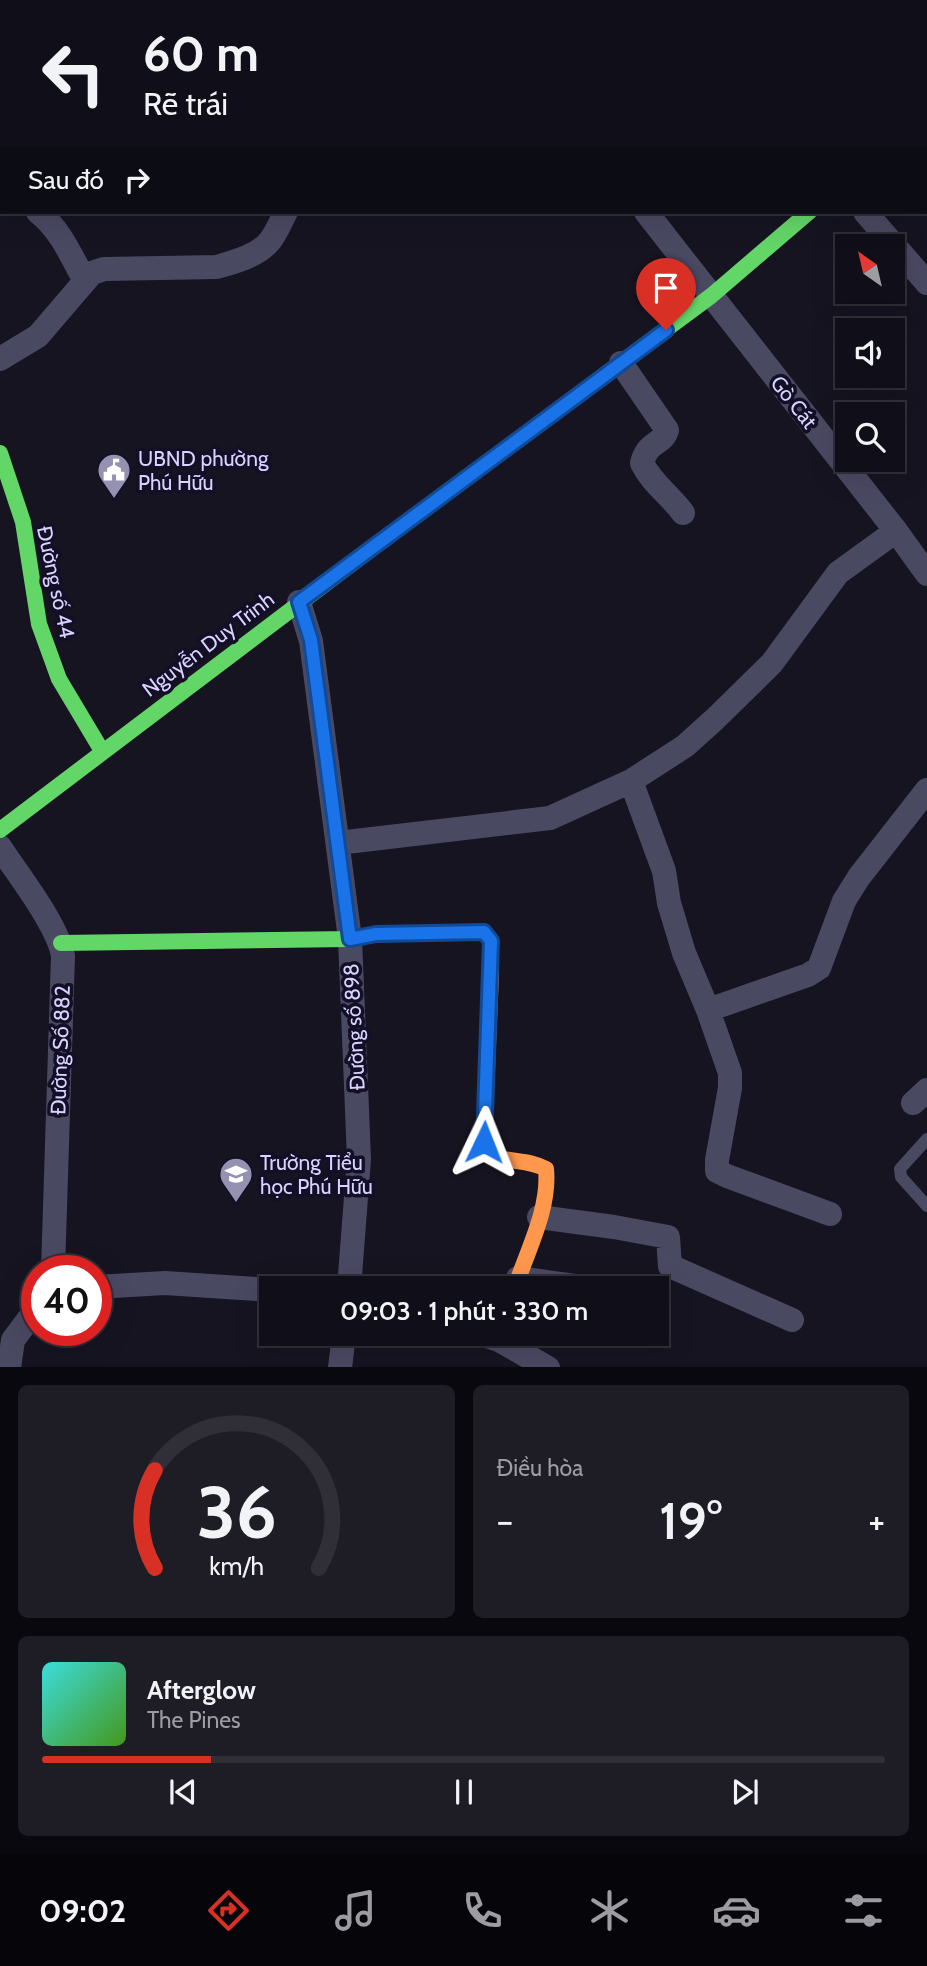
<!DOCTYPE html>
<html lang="vi">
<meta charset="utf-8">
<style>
:root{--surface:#100f19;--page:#1e1d26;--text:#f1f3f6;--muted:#9c9ca2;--line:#302f38;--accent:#d93025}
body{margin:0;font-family:Cabin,sans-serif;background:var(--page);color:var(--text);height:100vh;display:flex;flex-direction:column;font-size:26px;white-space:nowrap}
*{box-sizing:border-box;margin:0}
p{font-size:23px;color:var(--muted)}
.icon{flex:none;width:38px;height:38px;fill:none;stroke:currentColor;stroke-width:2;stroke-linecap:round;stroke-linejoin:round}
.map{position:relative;height:1367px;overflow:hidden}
.details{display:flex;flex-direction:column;gap:18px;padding:18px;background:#09080e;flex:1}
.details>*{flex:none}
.banner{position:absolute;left:0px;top:0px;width:928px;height:214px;box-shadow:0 7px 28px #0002,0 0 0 2px var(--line);background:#100f19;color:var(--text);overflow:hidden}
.needle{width:46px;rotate:326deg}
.tools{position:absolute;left:835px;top:234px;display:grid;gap:14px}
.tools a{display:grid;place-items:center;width:70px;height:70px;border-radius:0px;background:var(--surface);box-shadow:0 7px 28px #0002,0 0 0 2px var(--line);font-size:35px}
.speed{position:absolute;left:21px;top:1255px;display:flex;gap:14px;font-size:35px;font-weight:700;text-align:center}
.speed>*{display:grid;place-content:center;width:91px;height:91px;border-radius:50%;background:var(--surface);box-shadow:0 7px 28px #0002,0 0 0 2px var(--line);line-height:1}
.speed .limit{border:10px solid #d22;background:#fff;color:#111}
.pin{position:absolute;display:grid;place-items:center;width:60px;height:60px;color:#fff;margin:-72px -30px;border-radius:50% 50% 50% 0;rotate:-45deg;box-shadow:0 0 7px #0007}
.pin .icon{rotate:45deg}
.me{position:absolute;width:77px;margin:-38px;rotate:2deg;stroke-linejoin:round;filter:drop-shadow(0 0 5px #0008)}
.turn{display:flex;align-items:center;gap:24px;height:147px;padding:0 28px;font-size:32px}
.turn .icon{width:91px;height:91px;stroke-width:2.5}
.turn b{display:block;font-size:49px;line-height:60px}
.then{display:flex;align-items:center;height:66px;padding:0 28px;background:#0003;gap:14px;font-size:26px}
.big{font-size:52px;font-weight:600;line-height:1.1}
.details .widget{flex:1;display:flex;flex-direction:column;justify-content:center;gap:10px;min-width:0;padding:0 24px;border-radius:10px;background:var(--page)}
.details .dial{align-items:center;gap:0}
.dial svg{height:182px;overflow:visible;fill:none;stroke:var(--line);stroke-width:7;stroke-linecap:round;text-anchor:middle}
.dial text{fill:var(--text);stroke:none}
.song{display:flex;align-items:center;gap:21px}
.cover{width:84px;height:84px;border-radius:10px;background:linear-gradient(135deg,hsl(180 70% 55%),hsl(100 70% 35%))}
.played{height:7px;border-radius:4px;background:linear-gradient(90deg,var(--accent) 20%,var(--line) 20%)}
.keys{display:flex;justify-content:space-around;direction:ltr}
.heat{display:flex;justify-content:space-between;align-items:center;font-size:38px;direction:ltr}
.details .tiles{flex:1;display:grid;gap:18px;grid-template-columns:1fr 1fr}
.widget:last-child{grid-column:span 2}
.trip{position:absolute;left:259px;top:1276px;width:410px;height:70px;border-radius:0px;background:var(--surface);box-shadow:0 7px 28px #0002,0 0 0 2px var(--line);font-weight:600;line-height:70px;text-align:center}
.dock{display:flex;height:112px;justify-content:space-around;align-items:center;background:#06060a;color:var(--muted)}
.dock .icon{width:49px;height:49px}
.dock .selected{color:var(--accent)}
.dock b{font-size:32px;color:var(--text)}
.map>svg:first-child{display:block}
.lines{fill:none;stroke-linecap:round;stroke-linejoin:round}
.lane{stroke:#4a4962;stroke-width:12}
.street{stroke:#4a4962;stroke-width:24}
.fast{stroke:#63d668;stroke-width:16}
.slow{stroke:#ff974d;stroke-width:16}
.jam{stroke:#b3261e;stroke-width:16}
.route-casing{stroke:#114b97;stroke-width:18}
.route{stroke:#1a73e8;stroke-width:12}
.labels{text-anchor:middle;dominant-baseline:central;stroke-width:7;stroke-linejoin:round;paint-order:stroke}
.street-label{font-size:21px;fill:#d9d4ff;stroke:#130f26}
.poi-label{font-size:21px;fill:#d9d4ff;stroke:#130f26;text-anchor:start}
</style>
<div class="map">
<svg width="927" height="1368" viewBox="0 0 927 1368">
<rect width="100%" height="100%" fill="#161421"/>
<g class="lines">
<path class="lane" d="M927 1139 900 1169 901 1177 927 1206"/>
<path class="street" d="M471 0 473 2
M737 0 738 2
M47 2V0
M527 2 530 0
M636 2 639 0
M0 39H2
M926 145 927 146
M0 151 2 156
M38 212C61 230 71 256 85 281
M646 212 896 531 927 574
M865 212 927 283
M0 359 38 336 92 273 104 269 217 267C234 262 257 256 269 242 276 234 281 221 286 212
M621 363 667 430C663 445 648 440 642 463 652 484 670 495 683 513
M299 602 311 641 350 939 359 1159 349 1288
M631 781 664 871 669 903 684 953 708 1010 730 1073V1088L717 1160V1171L727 1176 830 1214
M338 843 550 818 631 781 685 746 715 719 772 663 838 573 896 531
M0 847C18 875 58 925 63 956L53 1270
M708 1010 808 975 819 968 844 901 859 877 927 790
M913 1103 927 1090
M539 1217 614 1227 668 1237 670 1266 792 1320
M518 1278 589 1288
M96 1287 165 1283 271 1290
M481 1334 499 1340 548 1368
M9 1368 13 1340 37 1308
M340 1368 344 1334"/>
<path class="fast" d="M926 108 927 107
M634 353 711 296 809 212
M0 453 23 522 39 624 59 679 102 751
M0 830 399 528
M61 943 350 939 376 934 484 932 491 941V974"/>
<path class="slow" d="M491 974 484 1142 486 1152C504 1164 527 1158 546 1169 550 1209 527 1251 515 1288"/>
<path class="jam" d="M399 528 634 353"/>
</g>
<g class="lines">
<defs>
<path id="route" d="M484 1142 491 941 484 932 376 934 350 939 311 640 299 602 666 330"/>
</defs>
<use href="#route" class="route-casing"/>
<use href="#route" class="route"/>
</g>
<defs>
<symbol id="civic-pin" viewBox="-11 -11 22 30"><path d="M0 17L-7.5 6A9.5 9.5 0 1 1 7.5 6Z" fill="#9591b1" stroke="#130f26"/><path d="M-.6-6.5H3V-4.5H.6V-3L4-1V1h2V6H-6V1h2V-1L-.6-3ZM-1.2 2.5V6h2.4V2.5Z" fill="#fff"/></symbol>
<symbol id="school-pin" viewBox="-11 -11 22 30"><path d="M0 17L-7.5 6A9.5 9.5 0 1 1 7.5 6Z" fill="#9591b1" stroke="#130f26"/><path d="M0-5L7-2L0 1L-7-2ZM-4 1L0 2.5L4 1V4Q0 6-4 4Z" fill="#fff"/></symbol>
</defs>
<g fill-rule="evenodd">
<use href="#civic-pin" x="95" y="451" width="38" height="52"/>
<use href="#school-pin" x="217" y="1155" width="38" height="52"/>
</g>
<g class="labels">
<g class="street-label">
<text transform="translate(794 402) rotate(52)">Gò Cát</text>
<text transform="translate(56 582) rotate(78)">Đường số 44</text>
<text transform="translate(208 644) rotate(-37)">Nguyễn Duy Trinh</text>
<text transform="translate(354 1027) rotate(-93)">Đường số 898</text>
<text transform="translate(60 1050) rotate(-88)">Đường Số 882</text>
</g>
<g class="poi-label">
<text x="138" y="458">UBND phường<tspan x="138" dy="24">Phú Hữu</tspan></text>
<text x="260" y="1162">Trường Tiểu<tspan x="260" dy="24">học Phú Hữu</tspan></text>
</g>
</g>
</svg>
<div class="tools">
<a><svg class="needle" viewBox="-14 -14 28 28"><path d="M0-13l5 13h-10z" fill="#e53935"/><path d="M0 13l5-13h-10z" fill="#9c9ca2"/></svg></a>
<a><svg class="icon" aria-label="sound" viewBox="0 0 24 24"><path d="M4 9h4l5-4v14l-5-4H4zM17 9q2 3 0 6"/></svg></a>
<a><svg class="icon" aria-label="search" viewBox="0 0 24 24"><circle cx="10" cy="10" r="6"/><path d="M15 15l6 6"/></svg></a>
</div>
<div class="speed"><div class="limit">40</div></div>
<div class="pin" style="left:666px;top:330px;background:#d93025"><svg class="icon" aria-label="arrive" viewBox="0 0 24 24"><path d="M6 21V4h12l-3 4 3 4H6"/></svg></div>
<svg class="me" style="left:484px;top:1142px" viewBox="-20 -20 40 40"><path d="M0-17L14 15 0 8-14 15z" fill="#1a73e8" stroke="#fff" stroke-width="4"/></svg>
<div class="trip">09:03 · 1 phút · 330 m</div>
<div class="banner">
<div class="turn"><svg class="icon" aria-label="left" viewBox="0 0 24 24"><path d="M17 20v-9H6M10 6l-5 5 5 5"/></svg><div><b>60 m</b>Rẽ trái</div></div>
<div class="then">Sau đó<svg class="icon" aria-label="right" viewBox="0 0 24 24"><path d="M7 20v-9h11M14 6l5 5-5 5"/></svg></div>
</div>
</div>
<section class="details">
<div class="tiles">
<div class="widget dial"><svg viewBox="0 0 100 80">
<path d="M14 69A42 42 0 1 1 86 69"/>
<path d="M14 69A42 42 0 0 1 14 26" stroke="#d93025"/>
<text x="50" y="56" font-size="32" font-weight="700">36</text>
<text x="50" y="72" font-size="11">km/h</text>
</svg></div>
<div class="widget"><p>Điều hòa</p>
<div class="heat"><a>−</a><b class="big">19°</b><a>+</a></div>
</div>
<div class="widget">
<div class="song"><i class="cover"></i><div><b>Afterglow</b><p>The Pines</p></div></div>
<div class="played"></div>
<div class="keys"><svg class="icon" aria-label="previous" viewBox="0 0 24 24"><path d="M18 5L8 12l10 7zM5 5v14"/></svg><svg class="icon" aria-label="pause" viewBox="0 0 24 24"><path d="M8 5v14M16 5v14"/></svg><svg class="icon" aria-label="next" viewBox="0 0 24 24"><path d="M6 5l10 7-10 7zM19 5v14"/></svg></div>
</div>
</div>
</section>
<nav class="dock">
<b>09:02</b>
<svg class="icon selected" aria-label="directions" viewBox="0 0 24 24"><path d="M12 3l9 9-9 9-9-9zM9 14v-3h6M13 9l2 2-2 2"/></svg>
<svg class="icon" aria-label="music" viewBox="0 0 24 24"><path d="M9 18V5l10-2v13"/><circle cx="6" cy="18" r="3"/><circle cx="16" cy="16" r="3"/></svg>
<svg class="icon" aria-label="phone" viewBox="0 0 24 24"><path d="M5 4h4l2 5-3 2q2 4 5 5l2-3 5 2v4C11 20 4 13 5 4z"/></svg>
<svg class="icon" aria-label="climate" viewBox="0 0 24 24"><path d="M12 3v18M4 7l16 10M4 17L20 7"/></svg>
<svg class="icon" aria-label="car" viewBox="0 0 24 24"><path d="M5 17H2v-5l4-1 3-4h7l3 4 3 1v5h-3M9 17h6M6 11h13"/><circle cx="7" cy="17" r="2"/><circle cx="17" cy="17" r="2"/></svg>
<svg class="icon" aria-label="filters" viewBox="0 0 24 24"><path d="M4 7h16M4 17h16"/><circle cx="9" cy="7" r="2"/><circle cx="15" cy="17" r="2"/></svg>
</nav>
